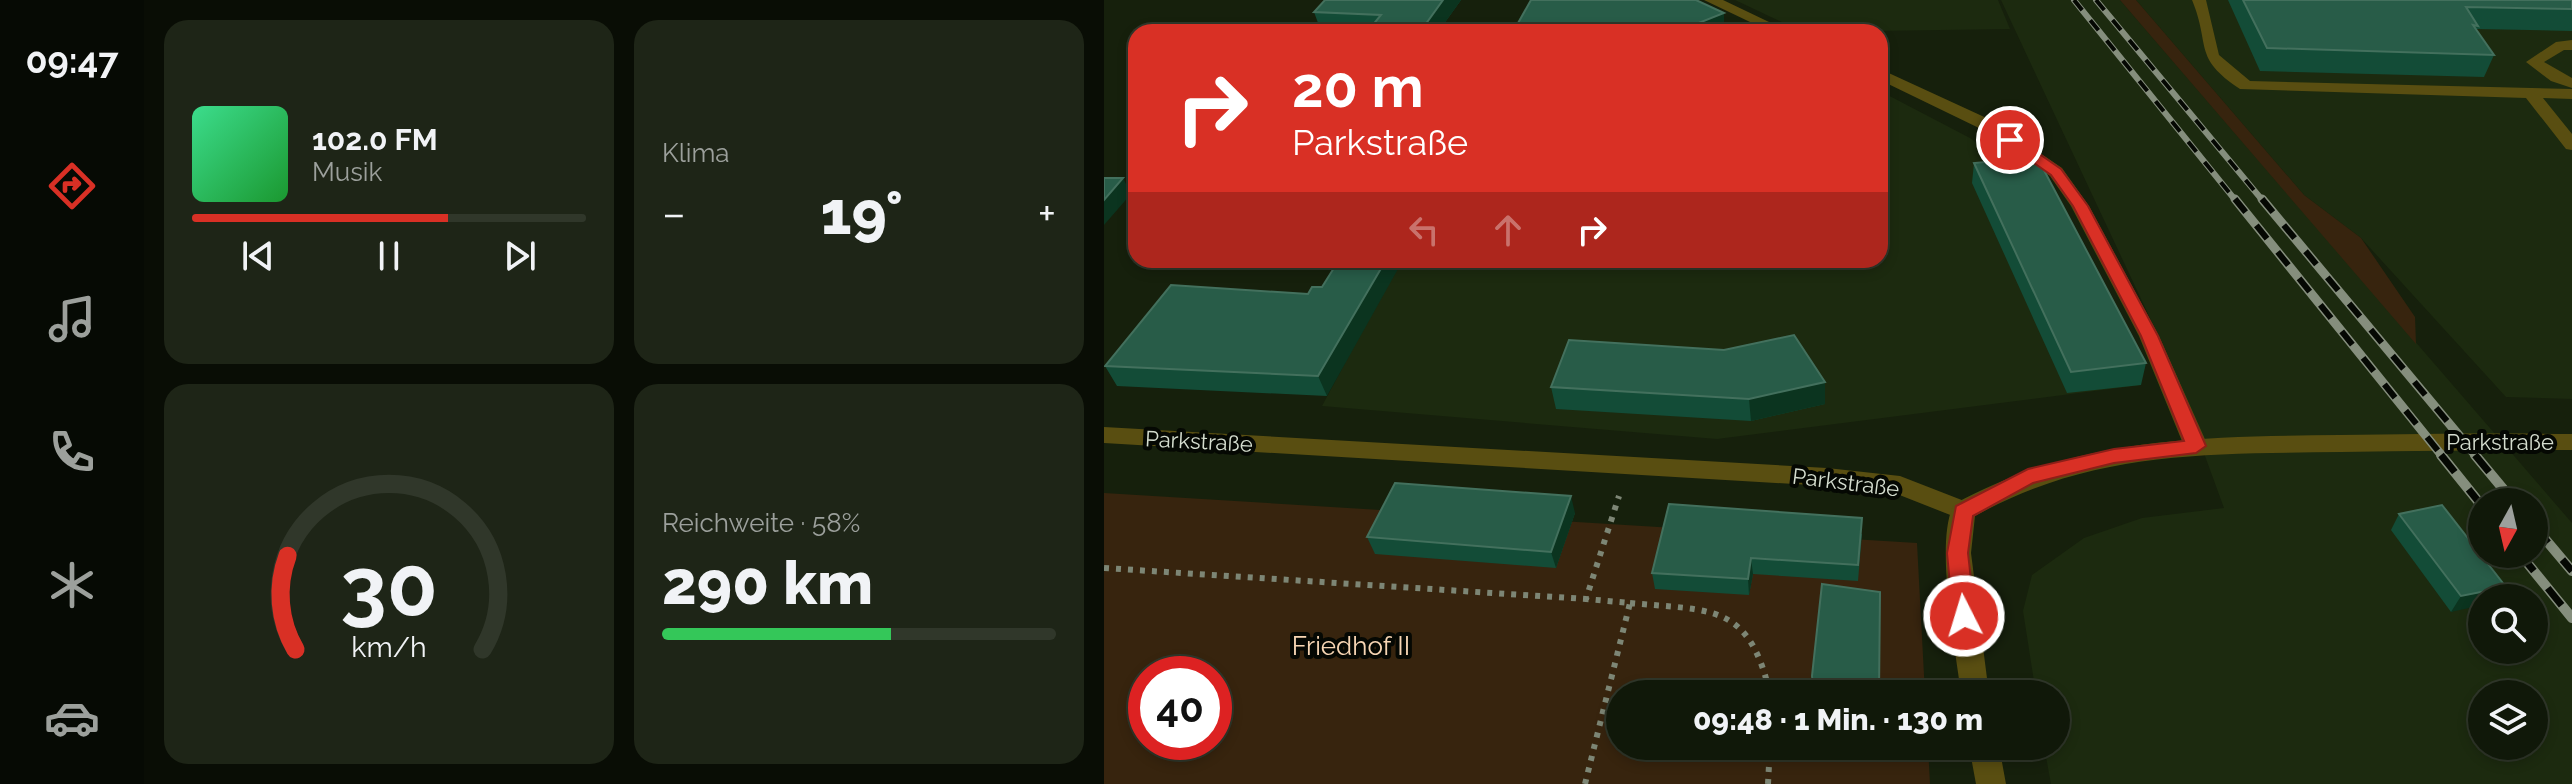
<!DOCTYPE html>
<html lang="de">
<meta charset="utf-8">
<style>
:root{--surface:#101809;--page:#1e2517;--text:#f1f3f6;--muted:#9ca09c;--line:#30372a;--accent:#d93025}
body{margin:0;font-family:Raleway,sans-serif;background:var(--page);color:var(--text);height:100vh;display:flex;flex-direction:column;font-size:30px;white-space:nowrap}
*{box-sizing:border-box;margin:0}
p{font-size:26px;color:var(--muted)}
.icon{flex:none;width:44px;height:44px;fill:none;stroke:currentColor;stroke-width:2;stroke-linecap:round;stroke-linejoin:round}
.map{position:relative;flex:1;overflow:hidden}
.sheet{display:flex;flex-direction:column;gap:20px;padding:20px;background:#090d05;width:960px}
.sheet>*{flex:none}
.banner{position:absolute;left:24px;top:24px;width:760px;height:244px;border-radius:24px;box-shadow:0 4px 12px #0003,0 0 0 2px var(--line);background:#d93025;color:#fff;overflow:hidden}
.needle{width:52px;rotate:188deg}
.controls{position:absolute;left:1364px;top:488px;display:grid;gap:16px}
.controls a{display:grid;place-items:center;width:80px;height:80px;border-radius:50%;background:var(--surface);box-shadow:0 4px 12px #0003,0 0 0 2px var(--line);font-size:40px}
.speed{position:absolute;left:24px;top:656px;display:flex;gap:16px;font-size:40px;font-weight:700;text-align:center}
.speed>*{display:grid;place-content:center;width:104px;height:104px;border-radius:50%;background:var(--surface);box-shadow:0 4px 12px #0003,0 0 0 2px var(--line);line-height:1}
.speed .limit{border:12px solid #d22;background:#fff;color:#111}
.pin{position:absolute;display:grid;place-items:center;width:68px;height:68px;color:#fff;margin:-34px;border:4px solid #fff;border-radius:50%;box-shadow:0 2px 8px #0007}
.me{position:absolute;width:88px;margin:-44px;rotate:355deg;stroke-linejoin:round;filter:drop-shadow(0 0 6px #0008)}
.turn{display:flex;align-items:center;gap:28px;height:168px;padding:0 32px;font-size:36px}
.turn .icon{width:104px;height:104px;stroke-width:2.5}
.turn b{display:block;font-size:56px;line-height:68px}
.lanes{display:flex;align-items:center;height:76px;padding:0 32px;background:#0003;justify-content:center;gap:40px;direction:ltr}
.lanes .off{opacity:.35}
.big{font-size:60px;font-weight:800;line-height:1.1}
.sheet .card{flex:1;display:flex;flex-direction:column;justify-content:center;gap:12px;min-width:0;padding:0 28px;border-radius:24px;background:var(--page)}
.sheet .dial{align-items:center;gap:0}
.dial svg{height:208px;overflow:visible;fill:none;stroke:var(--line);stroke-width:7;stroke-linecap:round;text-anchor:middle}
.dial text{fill:var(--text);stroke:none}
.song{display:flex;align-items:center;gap:24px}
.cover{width:96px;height:96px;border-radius:12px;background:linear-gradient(135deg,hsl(150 70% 55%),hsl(130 70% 35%))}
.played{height:8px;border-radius:4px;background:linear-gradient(90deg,var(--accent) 65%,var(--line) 65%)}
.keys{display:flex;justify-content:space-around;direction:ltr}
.heat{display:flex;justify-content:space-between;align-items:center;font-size:44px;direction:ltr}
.charge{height:12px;border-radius:6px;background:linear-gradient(90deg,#34c759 58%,var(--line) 0)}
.sheet .tiles{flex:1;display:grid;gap:20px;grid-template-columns:repeat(2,1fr)}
.trip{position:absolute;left:502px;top:680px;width:464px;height:80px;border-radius:40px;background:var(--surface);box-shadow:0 4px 12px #0003,0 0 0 2px var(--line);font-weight:800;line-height:80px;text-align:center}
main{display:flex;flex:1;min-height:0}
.dock{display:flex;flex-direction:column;width:144px;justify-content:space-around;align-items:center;background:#060a04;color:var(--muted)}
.dock .icon{width:56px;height:56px}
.dock .selected{color:var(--accent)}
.dock b{font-size:36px;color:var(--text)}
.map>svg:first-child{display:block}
.built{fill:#1c2a0f;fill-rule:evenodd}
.green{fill:#37240e;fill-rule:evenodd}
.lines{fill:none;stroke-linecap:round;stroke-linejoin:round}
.path{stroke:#7d8675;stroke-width:6;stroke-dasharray:5 7;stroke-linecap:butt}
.service{fill:#594e11;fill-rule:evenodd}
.minor{fill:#594e11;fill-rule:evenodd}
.tertiary{fill:#594e11;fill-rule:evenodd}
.rail-far2-casing{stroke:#858e7d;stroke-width:6}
.rail-far1-casing{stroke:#858e7d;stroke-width:9}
.rail-casing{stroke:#858e7d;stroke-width:10}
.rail-far2{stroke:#050803;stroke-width:4;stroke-dasharray:13;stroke-linecap:butt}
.rail-far1{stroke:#050803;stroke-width:6;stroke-dasharray:17;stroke-linecap:butt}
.rail{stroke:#050803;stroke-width:7;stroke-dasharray:22;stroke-linecap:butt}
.wall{fill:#134c37}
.shaded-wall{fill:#0b341f}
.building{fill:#285c48;stroke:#43705d;stroke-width:2}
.route{fill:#d93025;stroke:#8d1f18;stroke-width:2}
.labels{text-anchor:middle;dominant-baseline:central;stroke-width:8;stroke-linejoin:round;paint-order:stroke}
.street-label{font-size:22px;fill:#d5ddcf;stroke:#050803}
.near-park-label{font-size:26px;fill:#f7d6b4;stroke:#050803}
</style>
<main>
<nav class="dock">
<b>09:47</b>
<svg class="icon selected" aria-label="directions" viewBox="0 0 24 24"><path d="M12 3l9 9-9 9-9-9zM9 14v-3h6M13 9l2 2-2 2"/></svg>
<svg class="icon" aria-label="music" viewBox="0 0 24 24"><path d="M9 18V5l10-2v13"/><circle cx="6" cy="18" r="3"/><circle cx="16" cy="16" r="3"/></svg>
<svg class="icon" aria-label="phone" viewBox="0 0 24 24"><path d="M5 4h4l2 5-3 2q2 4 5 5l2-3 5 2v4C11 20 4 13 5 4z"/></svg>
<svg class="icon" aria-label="climate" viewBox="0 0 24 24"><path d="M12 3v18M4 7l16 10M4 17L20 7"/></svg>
<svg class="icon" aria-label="car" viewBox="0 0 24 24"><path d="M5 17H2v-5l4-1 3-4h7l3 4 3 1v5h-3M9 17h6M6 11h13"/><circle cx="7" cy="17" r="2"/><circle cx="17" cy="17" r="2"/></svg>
</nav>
<section class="sheet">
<div class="tiles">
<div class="card">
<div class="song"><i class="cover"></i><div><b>102.0 FM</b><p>Musik</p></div></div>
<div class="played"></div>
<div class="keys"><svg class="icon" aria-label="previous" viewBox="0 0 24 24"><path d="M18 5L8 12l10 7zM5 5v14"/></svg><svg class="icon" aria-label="pause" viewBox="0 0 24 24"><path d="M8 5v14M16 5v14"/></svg><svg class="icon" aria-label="next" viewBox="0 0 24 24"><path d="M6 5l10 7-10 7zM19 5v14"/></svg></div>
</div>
<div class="card"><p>Klima</p>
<div class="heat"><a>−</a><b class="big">19°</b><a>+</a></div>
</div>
<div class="card dial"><svg viewBox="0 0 100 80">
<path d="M14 69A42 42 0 1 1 86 69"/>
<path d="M14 69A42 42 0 0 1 11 33" stroke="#d93025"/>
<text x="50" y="56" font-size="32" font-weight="700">30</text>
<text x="50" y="72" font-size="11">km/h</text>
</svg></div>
<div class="card"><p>Reichweite · 58%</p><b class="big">290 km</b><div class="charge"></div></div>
</div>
</section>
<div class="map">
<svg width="1468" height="784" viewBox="0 0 1468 784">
<rect width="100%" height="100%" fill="#16200c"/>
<path class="built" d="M631 0H894L906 29 699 32Z
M897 0H1016L1468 523V784H947L940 746H952V694H932L919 611 928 575 980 538 1038 518 1120 508 1067 363ZM1378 502H1430V554H1378ZM1378 598H1430V650H1378ZM1378 694H1430V746H1378Z
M1032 0H1468V399L1402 397 1257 238 1200 195Z
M776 91 866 138 911 172 1037 385 613 439 218 406 296 260H776Z"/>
<path class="green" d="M1016 0H1032L1200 195 1257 238 1311 317 1312 344Z
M0 493 813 543 821 694H516V746H824L826 784H0ZM42 674H110V742H42Z"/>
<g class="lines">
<path class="path" d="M0 568 482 599
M526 603C607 611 645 602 666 694
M481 784 526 603 482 599 515 496
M664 784 666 746"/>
<path class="service" d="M1088 0H1102L1115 55 1146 81 1468 89V99L1439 98 1468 134V150L1462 149 1422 98 1136 89C1088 57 1107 46 1088 0Z
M1468 40V50H1460L1440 62 1468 78V88L1447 81 1422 62 1452 42Z"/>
<path class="minor" d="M600 0H619L686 32H667Z
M776 69 889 121 958 168 985 206 1055 336 1104 446 1100 452H1084L1080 446 1035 336 967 206 946 176 877 129 776 80Z
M0 427 723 468 796 476 868 504 871 511 868 518 859 520 793 494 723 486 0 443Z"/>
<path class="tertiary" d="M1468 434V450C1391 450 1314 451 1237 452 1105 454 989 450 871 516L867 553 885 694H857C852 650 830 542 850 504 977 436 1096 437 1236 435 1313 434 1391 433 1468 434Z
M865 746H895L902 784H872Z"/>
<defs>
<path id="rail-far2" d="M970 0 1132 201
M992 0 1159 201"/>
<path id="rail-far1" d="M1131 199 1339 457
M1158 199 1373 457"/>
<path id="rail" d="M1337 455 1378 506
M1371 455 1410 502
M1430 526 1468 571
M1416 554 1468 618"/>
</defs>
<use href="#rail-far2" class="rail-far2-casing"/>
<use href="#rail-far1" class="rail-far1-casing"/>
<use href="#rail" class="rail-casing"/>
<use href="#rail-far2" class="rail-far2"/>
<use href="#rail-far1" class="rail-far1"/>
<use href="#rail" class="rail"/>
</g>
<path class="wall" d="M221 0H357L334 32 217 31 210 12Z
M1124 0H1468V31L1373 29 1372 30 1390 55 1380 77 1156 71Z
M870 163 1042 363 1037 385 963 393 868 183Z
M606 260H656V262Z
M218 287 223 396 13 386 1 366 204 294Z
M721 382V404L647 421 452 409 447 387Z
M471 513 452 568 271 554 263 537Z
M1295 514 1402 587 1394 598H1378L1347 612 1287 530Z
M758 534 754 581 649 574 645 595 551 589 548 573Z
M712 746H775L774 750 713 752Z"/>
<path class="shaded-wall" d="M339 0H357L334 32H316Z
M620 13V32H572Z
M19 178 27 194 0 225V200Z
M282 260H299L223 396 214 376Z
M721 382V404L647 421 645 399Z
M467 496 471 513 452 568 447 552Z
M647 558 649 574 645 595 644 579Z
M1402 587 1394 598H1378V605L1347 612 1357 596Z"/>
<path class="building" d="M221 0H339L316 32H263L277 15 210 12Z
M427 0H592L620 13 572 32H409Z
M1139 0H1468V9L1362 7 1374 26 1369 25 1390 55 1163 48Z
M933 157 1042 363 967 372 870 163Z
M0 178H19L0 200Z
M235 260H282L214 376 1 366 67 285 204 294 208 287H218Z
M690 335 721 382 645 399 447 387 465 340 620 350Z
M291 483 467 496 447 552 263 537Z
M565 504 758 518 754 565 647 558 644 579 548 573Z
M1338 505 1402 587 1357 596 1295 514Z
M718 584 776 592 775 694H710L708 676Z"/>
<path class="route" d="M901 137H911L957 169 984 206 1054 336 1102 446 1092 453 1010 463 929 483 869 516 864 553 871 616 867 622H852L849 616 843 553 852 506 924 469 1010 449 1080 441 1037 336 969 206 947 175 901 143Z"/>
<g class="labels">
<g class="street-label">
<text transform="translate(95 441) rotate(3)">Parkstraße</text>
<text x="1396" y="442">Parkstraße</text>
<text transform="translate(742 482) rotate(7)">Parkstraße</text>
</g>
<g class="near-park-label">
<text x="247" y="646">Friedhof II</text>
</g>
</g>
</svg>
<div class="controls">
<a><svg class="needle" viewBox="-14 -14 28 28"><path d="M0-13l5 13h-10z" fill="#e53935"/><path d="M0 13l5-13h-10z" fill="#9ca09c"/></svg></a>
<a><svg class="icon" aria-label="search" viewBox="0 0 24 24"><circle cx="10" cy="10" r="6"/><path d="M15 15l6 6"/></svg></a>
<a><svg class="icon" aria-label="layers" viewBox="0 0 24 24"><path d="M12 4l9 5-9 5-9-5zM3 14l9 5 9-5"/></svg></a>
</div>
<div class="speed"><div class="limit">40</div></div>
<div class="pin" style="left:906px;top:140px;background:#d93025"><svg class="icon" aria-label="arrive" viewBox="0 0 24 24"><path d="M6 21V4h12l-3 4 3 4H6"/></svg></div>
<svg class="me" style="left:860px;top:616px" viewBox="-20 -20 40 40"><circle r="17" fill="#d93025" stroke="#fff" stroke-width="3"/><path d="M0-11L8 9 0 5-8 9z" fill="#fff"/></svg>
<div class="trip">09:48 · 1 Min. · 130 m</div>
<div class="banner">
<div class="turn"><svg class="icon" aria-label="right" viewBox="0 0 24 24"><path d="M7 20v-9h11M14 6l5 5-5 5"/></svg><div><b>20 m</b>Parkstraße</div></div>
<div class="lanes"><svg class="icon off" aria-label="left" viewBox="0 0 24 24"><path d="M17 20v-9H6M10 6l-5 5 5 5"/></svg><svg class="icon off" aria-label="ahead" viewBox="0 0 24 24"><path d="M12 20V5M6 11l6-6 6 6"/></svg><svg class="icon" aria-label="right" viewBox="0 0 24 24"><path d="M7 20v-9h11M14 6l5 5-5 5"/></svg></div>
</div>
</div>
</main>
